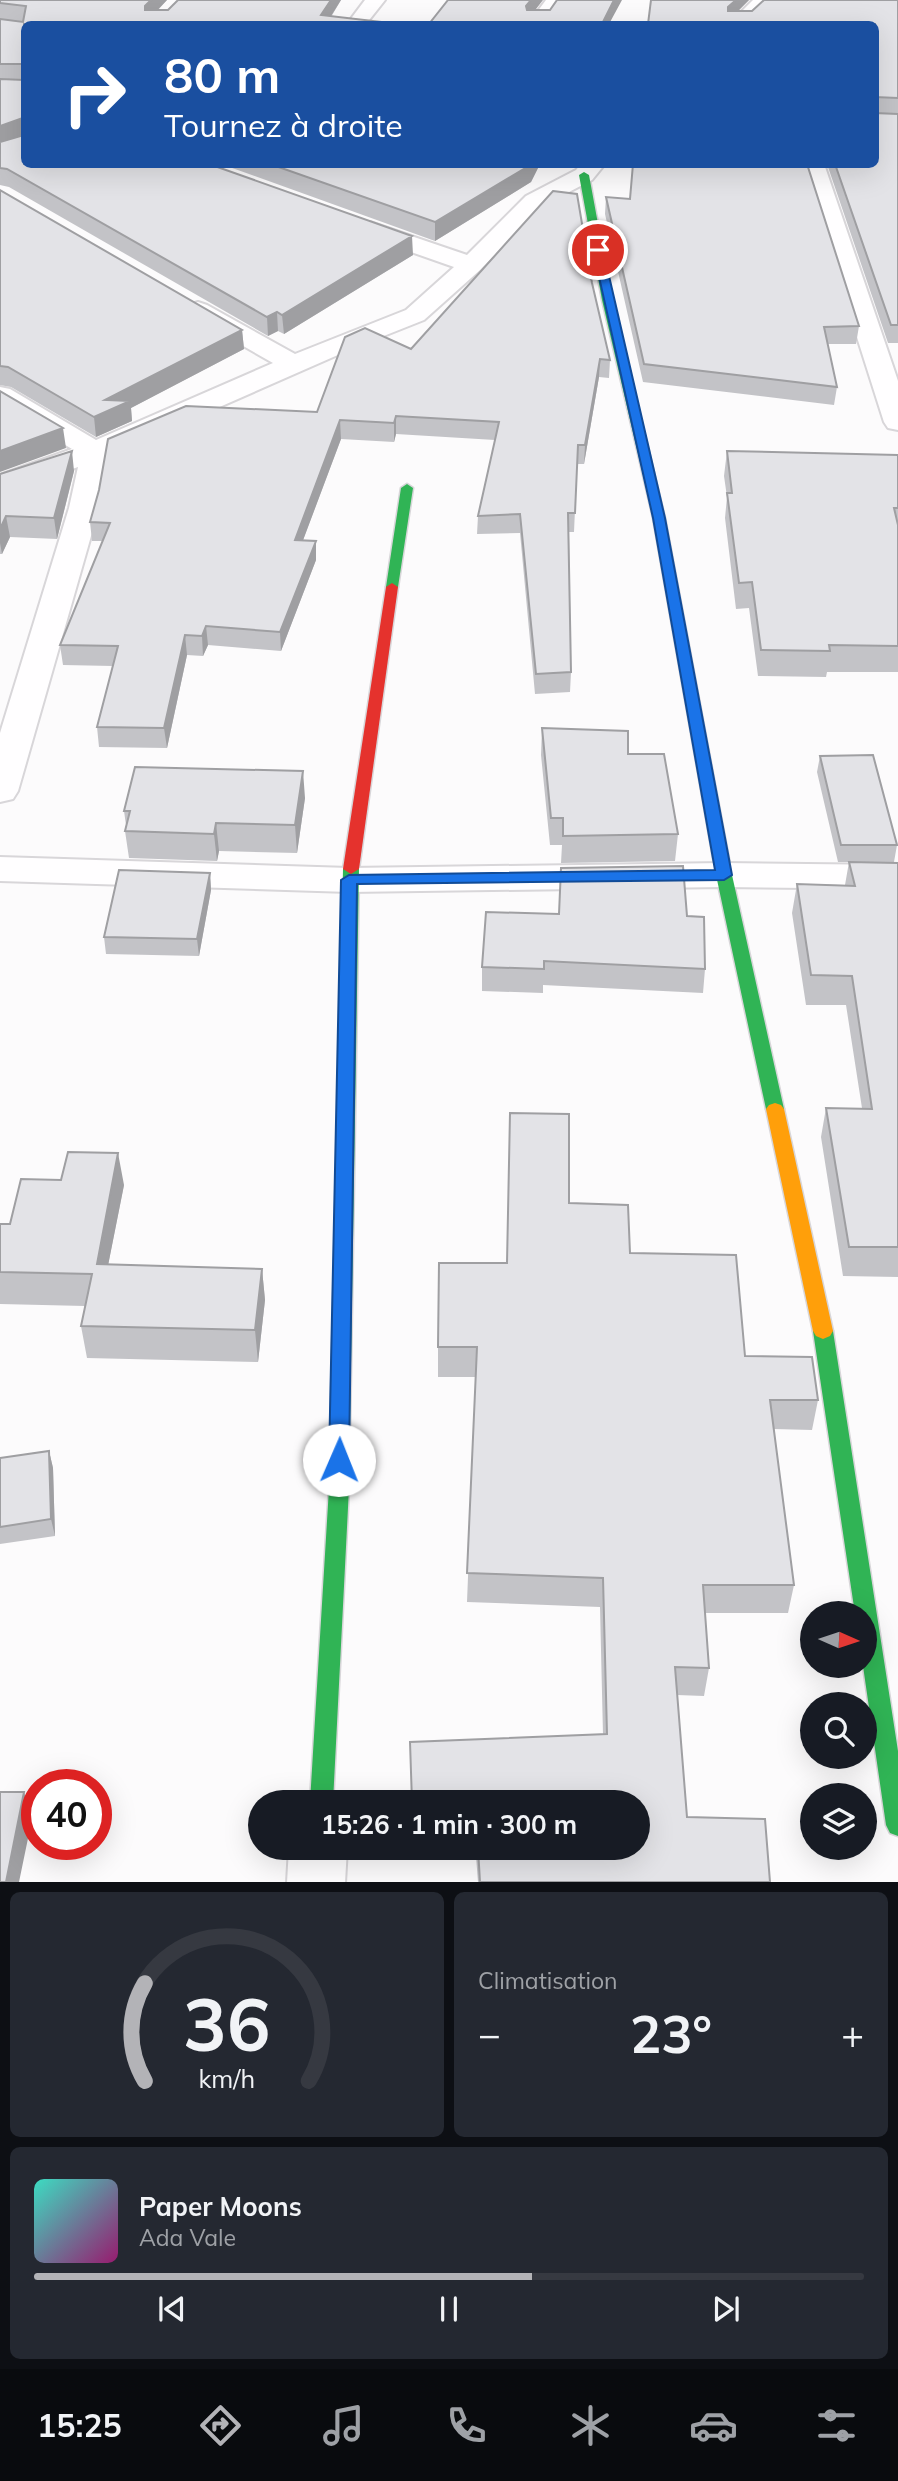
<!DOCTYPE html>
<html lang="fr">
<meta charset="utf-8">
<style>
:root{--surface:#171b24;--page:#242831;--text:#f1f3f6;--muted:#9ea1a6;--line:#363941;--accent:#b3b3b7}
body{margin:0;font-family:Mulish,sans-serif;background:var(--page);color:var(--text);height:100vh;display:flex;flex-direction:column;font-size:26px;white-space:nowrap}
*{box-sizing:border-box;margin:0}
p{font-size:23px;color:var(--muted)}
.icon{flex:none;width:38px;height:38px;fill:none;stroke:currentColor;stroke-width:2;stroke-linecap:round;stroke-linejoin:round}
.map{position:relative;height:1882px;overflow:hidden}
.panel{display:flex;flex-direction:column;gap:10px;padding:10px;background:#0d0f14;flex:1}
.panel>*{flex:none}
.hud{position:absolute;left:21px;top:21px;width:858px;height:147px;border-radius:10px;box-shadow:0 7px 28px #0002;background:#1a4fa0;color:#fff;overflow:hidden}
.needle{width:46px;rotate:93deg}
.buttons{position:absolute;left:800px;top:1601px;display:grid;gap:14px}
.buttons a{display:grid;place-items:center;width:77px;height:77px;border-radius:50%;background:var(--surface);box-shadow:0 7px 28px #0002;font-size:35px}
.speed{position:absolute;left:21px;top:1769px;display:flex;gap:14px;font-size:35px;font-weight:700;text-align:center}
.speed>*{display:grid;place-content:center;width:91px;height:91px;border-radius:50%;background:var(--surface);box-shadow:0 7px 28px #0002;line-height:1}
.speed .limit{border:10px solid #d22;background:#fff;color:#111}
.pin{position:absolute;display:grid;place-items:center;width:60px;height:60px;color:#fff;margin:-30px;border:4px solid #fff;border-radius:50%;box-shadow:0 2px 7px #0007}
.me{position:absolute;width:77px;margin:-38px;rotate:1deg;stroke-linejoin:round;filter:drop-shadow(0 0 5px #0008)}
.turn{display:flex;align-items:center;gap:24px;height:147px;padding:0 28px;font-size:32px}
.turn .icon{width:91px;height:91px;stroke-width:2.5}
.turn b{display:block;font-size:49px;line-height:60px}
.big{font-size:52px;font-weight:700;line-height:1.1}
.panel .card{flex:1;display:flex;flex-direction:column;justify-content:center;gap:10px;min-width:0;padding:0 24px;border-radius:10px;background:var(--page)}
.panel .dial{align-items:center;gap:0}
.dial svg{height:182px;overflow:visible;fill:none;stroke:var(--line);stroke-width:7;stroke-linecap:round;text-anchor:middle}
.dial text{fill:var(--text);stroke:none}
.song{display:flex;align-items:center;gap:21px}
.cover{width:84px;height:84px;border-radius:10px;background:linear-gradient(135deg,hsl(170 70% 55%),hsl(320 70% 35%))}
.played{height:7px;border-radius:4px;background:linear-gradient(90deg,var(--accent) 60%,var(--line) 60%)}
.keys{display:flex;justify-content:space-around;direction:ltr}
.heat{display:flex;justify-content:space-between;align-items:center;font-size:38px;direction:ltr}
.panel .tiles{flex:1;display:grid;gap:10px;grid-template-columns:1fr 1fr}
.card:last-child{grid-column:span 2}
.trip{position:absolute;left:248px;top:1790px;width:402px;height:70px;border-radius:35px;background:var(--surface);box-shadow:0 7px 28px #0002;font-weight:700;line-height:70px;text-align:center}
.tabs{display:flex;height:112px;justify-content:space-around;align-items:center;background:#090b0e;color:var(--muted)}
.tabs .icon{width:49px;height:49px}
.tabs .on{color:var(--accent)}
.tabs b{font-size:32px;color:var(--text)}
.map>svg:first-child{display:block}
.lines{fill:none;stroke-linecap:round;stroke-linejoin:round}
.street-casing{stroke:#d8d6d9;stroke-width:4}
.fast-casing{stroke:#d8d6d9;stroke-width:3}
.slow-casing{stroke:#d8d6d9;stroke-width:3}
.jam-casing{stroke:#d8d6d9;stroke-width:3}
.street{fill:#fffeff;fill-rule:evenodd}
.fast{fill:#30b455;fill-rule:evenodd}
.slow{fill:#ff9f0a;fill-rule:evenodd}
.jam{fill:#e5322d;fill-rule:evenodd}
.wall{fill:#c3c3c7}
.shaded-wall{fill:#9f9fa2}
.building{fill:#e3e3e7;stroke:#9f9fa2;stroke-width:2}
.route{fill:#1a73e8;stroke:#114b97;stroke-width:2}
</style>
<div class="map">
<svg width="898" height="1883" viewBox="0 0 898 1883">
<rect width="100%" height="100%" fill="#fcfbfc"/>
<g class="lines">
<defs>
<path id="street" d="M365 0H385L366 24H347Z
M546 0H566L547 24H528Z
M753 0H774L749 24H729Z
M581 164H605L592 180 542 206 480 270 424 320 356 347 108 456 99 508 18 791 13 799 0 802V733L69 508 78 467 0 494V475L72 449 0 406V387L10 389 96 440 273 363 189 315 185 310 189 305 198 302 207 305 295 354 406 310 454 267 354 232 350 227 354 222H370L467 255 526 196 576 170Z
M802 164H824L898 381V430L888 428 884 422Z
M0 857 349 868 724 863 898 865V889L724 887 349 892 0 881Z
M289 1848H347L345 1883H287Z"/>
<path id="fast" d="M584 172 589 175 612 300 665 518 732 875 784 1109 781 1113H769L766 1109 716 875 653 518 602 300 579 175Z
M407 484 413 488 398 587 392 591 386 587 401 488Z
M351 864 359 869 349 1488 333 1802H310L329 1488 343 869Z
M823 1323 830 1326 833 1331 898 1751V1836L890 1833 886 1825 863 1666 864 1614H855L813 1331 816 1326Z"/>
<path id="slow" d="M775 1103 781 1105 784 1109 833 1331 830 1336 823 1339 816 1336 813 1331 766 1109 769 1105Z"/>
<path id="jam" d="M392 583 398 587 359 869 351 874 343 869 386 587Z"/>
</defs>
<use href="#street" class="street-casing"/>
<use href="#fast" class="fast-casing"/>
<use href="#slow" class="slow-casing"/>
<use href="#jam" class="jam-casing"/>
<use href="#street" class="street"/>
<use href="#fast" class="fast"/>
<use href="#slow" class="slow"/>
<use href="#jam" class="jam"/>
</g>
<path class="wall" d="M0 0H167L158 10H168L178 0H341L331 17 24 164 413 255 284 334 278 331 268 336 9 187 0 185Z
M651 0H749L738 11H752L898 0V343H888L827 164H875L648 24Z
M221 164H540L531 182 435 241Z
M0 190 242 330 244 349 131 408 132 421 96 437 11 387 0 385Z
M606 197 630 199 859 326 856 344H828L837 387 834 405 643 382 605 214Z
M592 283 610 360 609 378 599 377 584 464H577L574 532H569L571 672 570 692 535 694 520 533 477 534 478 516 495 440 396 434 394 442 341 439 303 540 316 560 281 651 208 645 203 656 187 655 167 748 99 747 97 727 113 666 63 665 60 645 103 541H92L90 522 317 412 411 349Z
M727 451 898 455V672H827L826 677 758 676 749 608 736 609 725 518 727 497 724 476Z
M74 471 57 539 10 537 2 554H0V474Z
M542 728 628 754 678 834 675 861 561 863 562 845H550L541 755Z
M820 756 897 845 894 862H838L817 772Z
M305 798 297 853 219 851 217 861 129 858 125 831 126 825 124 811Z
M849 862 898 863V1277L843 1276 821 1137 826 1108H862L846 1005H806L792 913 797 884 845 885Z
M210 873 211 890 199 956 106 954 104 937Z
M559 914 687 916 705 969 703 993 543 985V993L482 991V967Z
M124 1185 108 1265 262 1269 265 1300 258 1362 87 1358 81 1326 85 1306 0 1304V1272L10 1224Z
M569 1203 630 1253 745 1356 818 1400 812 1430 774 1429 794 1585 788 1613H705L709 1668 704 1696 677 1695 687 1817 770 1882H478L476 1856 413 1859V1848H639L603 1735 600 1607 467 1602 476 1377H438V1347Z
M49 1451 53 1468 55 1536 0 1544V1458Z"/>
<path class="shaded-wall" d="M151 0H167L146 22 145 6Z
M331 0H341L326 24 321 15Z
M531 0H543L526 22V6Z
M614 0H622L609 24H602Z
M736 0H749L727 22 728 7Z
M23 118 24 135 0 144V126Z
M532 164H540L531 182 435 241V222Z
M412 236 413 255 284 334 282 315Z
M277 312 278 331 268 336 267 317Z
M242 330 244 349 131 408 132 421 96 437 94 417 105 400Z
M600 359 599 377 584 464 585 445Z
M396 416V434L394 442V423Z
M340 420 341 439 296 559 295 540Z
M63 428 66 448 0 472V451Z
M72 451 74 471 57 539 54 518Z
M6 516 10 537 2 554 0 543V529Z
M316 541V560L281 651 280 632Z
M206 626 208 645 203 656 202 636Z
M185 635 187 655 167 748 164 728Z
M303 771 305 798 297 853 295 825Z
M216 823 219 851 217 861 214 834Z
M210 873 211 890 199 956 197 939Z
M118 1153 124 1185 102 1296 97 1264Z
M262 1269 265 1300 258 1362 255 1330Z
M49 1451 53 1468 55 1536 51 1519Z
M24 1792 32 1819 19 1882H6Z"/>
<path class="building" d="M0 0H151L145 6V10H168L178 0H331L321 15 399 24H24V164H209L412 236 282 315 277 312 267 317 7 169 0 168V142L24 135 23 118 0 126V79L24 80V64H0V19L23 22 26 6 0 3Z
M448 0H531L526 6 527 10H550L557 0H614L602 24H429Z
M651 0H736L728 7V11H752L764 0H898V98L875 97V113L898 114V325H891L835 164H875V24H648Z
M270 164H532L435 222Z
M633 164H807L859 326 824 327 837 387 644 364 606 197 630 199Z
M0 190 242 330 105 400 130 401 94 417 8 367 0 366Z
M553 191 577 194 592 283 610 360 600 359 585 445H578L575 513H568L571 672 536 674 520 514 478 516 499 422 396 416 394 423 340 420 295 540 316 541 280 632 206 626 202 636 185 635 164 728 97 727 118 646 60 645 110 523 90 522 99 490 108 439 186 406 317 412 345 337 365 328 411 349Z
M0 391 63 428 0 451Z
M72 451 54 518 6 516 0 529V474Z
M727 451 898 455V508H894L898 525V646L829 645 830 651 761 650 752 582 739 583 727 493H732Z
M542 728 628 731V754H664L678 834 563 836V818H551Z
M873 755 897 845H841L820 756Z
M135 767 303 771 295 825 216 823 214 834 125 831 130 811H124Z
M849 862 898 863V1247H849L826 1108 872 1109 852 976 811 975 797 884 855 886Z
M683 866 687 916 704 917 705 969 544 961V969L482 967 486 912 559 914 561 868Z
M119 870 210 873 197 939 104 937Z
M510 1113 569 1114V1203L628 1205 630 1253 736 1255 745 1356 812 1357 818 1400H770L794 1585H703L709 1668 675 1667 687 1817 765 1819 770 1882H480L478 1848H639V1802H412L410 1742 607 1734 603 1578 467 1573 477 1347H438L439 1263H507Z
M68 1152 118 1153 97 1264 262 1269 255 1330 81 1326 92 1274 0 1272V1224H10L21 1179 61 1180Z
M49 1451 51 1519 0 1527V1458Z
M0 1792H24L6 1882H0Z"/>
<path class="route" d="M598 247 603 250 665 518 732 875 724 880 357 884 349 1460 346 1466 339 1469 332 1466 329 1460 341 880 349 875 715 870 653 518 593 250Z"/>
</svg>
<div class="buttons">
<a><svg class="needle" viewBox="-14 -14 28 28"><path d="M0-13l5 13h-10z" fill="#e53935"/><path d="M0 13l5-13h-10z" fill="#9ea1a6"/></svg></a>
<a><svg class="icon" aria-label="search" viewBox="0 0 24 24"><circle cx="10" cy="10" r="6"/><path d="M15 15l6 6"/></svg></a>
<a><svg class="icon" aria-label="layers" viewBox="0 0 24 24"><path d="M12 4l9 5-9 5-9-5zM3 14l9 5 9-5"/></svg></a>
</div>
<div class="speed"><div class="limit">40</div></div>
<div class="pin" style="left:598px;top:250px;background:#d93025"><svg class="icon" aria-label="arrive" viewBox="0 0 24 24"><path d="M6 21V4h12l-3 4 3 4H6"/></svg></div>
<svg class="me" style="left:339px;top:1460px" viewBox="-20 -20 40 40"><circle r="19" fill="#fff"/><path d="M0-13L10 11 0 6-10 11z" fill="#1a73e8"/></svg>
<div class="trip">15:26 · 1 min · 300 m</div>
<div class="hud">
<div class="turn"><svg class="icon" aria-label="right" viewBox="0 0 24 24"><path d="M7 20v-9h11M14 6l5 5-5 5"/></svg><div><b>80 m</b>Tournez à droite</div></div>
</div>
</div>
<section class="panel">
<div class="tiles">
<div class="card dial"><svg viewBox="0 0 100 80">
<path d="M14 69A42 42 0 1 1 86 69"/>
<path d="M14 69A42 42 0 0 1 14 26" stroke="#b3b3b7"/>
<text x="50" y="56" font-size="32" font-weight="700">36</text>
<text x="50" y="72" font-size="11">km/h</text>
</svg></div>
<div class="card"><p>Climatisation</p>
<div class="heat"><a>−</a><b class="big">23°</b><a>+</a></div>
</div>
<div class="card">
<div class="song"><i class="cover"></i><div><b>Paper Moons</b><p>Ada Vale</p></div></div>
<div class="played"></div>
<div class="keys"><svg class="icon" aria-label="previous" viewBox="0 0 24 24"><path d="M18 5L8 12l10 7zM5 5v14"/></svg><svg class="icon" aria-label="pause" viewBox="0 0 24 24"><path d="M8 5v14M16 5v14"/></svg><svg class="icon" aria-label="next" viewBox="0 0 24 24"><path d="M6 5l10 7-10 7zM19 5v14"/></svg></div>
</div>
</div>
</section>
<nav class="tabs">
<b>15:25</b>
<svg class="icon on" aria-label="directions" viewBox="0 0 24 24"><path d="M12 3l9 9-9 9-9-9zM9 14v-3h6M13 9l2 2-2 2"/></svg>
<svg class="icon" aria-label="music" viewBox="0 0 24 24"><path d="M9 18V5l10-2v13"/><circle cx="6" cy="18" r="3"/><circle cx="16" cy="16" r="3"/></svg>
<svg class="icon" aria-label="phone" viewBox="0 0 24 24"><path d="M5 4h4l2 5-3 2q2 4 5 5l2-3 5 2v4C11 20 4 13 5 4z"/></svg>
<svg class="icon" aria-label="climate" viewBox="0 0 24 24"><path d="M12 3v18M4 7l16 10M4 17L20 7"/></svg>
<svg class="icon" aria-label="car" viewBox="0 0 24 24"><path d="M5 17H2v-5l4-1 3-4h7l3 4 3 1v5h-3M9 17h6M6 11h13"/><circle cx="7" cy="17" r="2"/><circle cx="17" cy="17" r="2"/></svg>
<svg class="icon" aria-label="filters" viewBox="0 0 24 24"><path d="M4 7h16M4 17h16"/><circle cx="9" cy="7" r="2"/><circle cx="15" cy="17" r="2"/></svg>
</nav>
